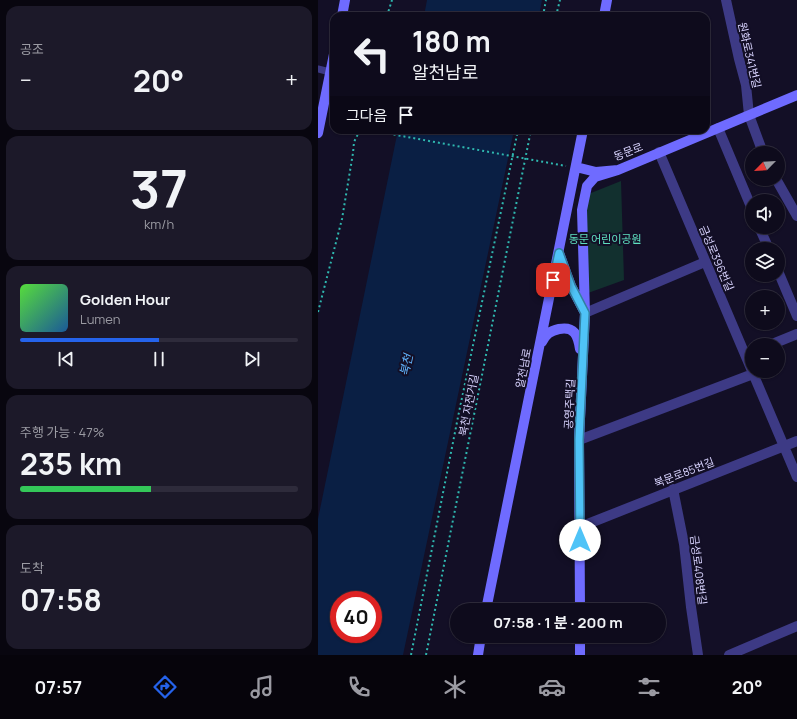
<!DOCTYPE html>
<html lang="ko">
<meta charset="utf-8">
<style>
:root{--surface:#0e0b1c;--page:#1c1929;--text:#f1f3f6;--muted:#9b9ba3;--line:#2e2b3b;--accent:#2563eb}
body{margin:0;font-family:Manrope,"Noto Sans KR",sans-serif;background:var(--page);color:var(--text);height:100vh;display:flex;flex-direction:column;font-size:15px;white-space:nowrap}
*{box-sizing:border-box;margin:0}
p{font-size:13px;color:var(--muted)}
.icon{flex:none;width:22px;height:22px;fill:none;stroke:currentColor;stroke-width:2;stroke-linecap:round;stroke-linejoin:round}
.map{position:relative;flex:1;overflow:hidden}
.drawer{display:flex;flex-direction:column;gap:6px;padding:6px;background:#08060f;width:318px}
.drawer>*{flex:none}
.top-card{position:absolute;left:12px;top:12px;width:380px;height:122px;border-radius:12px;box-shadow:0 1px 3px #0004,0 0 0 1px var(--line);background:#0e0b1c;color:var(--text);overflow:hidden}
.needle{width:26px;rotate:246deg}
.fabs{position:absolute;left:427px;top:146px;display:grid;gap:8px}
.fabs a{display:grid;place-items:center;width:40px;height:40px;border-radius:50%;background:var(--surface);box-shadow:0 1px 3px #0004,0 0 0 1px var(--line);font-size:20px}
.speed{position:absolute;left:12px;top:591px;display:flex;gap:8px;font-size:20px;font-weight:700;text-align:center}
.speed>*{display:grid;place-content:center;width:52px;height:52px;border-radius:50%;background:var(--surface);box-shadow:0 1px 3px #0004,0 0 0 1px var(--line);line-height:1}
.speed .limit{border:6px solid #d22;background:#fff;color:#111}
.pin{position:absolute;display:grid;place-items:center;width:34px;height:34px;color:#fff;margin:-17px;border-radius:8px;box-shadow:0 2px 6px #0006}
.me{position:absolute;width:44px;margin:-22px;rotate:0deg;stroke-linejoin:round;filter:drop-shadow(0 0 3px #0008)}
.turn{display:flex;align-items:center;gap:14px;height:84px;padding:0 16px;font-size:18px}
.turn .icon{width:52px;height:52px;stroke-width:2.5}
.turn b{display:block;font-size:28px;line-height:34px}
.then{display:flex;align-items:center;height:38px;padding:0 16px;background:#0003;gap:8px;font-size:15px}
.big{font-size:30px;font-weight:700;line-height:1.1}
.drawer .widget{flex:1;display:flex;flex-direction:column;justify-content:center;gap:6px;min-width:0;padding:0 14px;border-radius:12px;background:var(--page)}
.drawer .dial{align-items:center;gap:0}
.dial b{font-size:52px;line-height:1}
.song{display:flex;align-items:center;gap:12px}
.cover{width:48px;height:48px;border-radius:6px;background:linear-gradient(135deg,hsl(110 70% 55%),hsl(210 70% 35%))}
.played{height:4px;border-radius:2px;background:linear-gradient(90deg,var(--accent) 50%,var(--line) 50%)}
.keys{display:flex;justify-content:space-around;direction:ltr}
.heat{display:flex;justify-content:space-between;align-items:center;font-size:22px;direction:ltr}
.charge{height:6px;border-radius:3px;background:linear-gradient(90deg,#34c759 47%,var(--line) 0)}
.trip{position:absolute;left:132px;top:603px;width:216px;height:40px;border-radius:20px;background:var(--surface);box-shadow:0 1px 3px #0004,0 0 0 1px var(--line);font-weight:700;line-height:40px;text-align:center}
.dock{display:flex;height:64px;justify-content:space-around;align-items:center;background:#06040b;color:var(--muted)}
.dock .icon{width:28px;height:28px}
.dock .on{color:var(--accent)}
.dock b{font-size:18px;color:var(--text)}
main{display:flex;flex:1;min-height:0}
.map>svg:first-child{display:block}
.green{fill:#12302f}
.water{fill:#0a1f44;fill-rule:evenodd}
.lines{fill:none;stroke-linecap:round;stroke-linejoin:round}
.path{stroke:#2fb8b0;stroke-width:2;stroke-dasharray:2 3;stroke-linecap:butt}
.lane{stroke:#3d3a85;stroke-width:7}
.street{stroke:#3d3a85;stroke-width:10}
.secondary{stroke:#6f6bff;stroke-width:10}
.route-casing{stroke:#337fa1;stroke-width:10}
.route{stroke:#4fc3f7;stroke-width:7}
.labels{text-anchor:middle;dominant-baseline:central;stroke-width:4;stroke-linejoin:round;paint-order:stroke}
.street-label{font-size:11px;fill:#d9d4ff;stroke:#130f26}
.park-label{font-size:11px;fill:#5fe0c0;stroke:#130f26}
.water-label{font-size:12px;font-style:italic;fill:#62b6ff;stroke:#130f26}
</style>
<main>
<section class="drawer">
<div class="widget"><p>공조</p>
<div class="heat"><a>−</a><b class="big">20°</b><a>+</a></div>
</div>
<div class="widget dial"><b>37</b><p>km/h</p></div>
<div class="widget">
<div class="song"><i class="cover"></i><div><b>Golden Hour</b><p>Lumen</p></div></div>
<div class="played"></div>
<div class="keys"><svg class="icon" aria-label="previous" viewBox="0 0 24 24"><path d="M18 5L8 12l10 7zM5 5v14"/></svg><svg class="icon" aria-label="pause" viewBox="0 0 24 24"><path d="M8 5v14M16 5v14"/></svg><svg class="icon" aria-label="next" viewBox="0 0 24 24"><path d="M6 5l10 7-10 7zM19 5v14"/></svg></div>
</div>
<div class="widget"><p>주행 가능 · 47%</p><b class="big">235 km</b><div class="charge"></div></div>
<div class="widget"><p>도착</p><b class="big">07:58</b></div>
</section>
<div class="map">
<svg width="479" height="655" viewBox="0 0 479 655">
<rect width="100%" height="100%" fill="#130f26"/>
<path class="green" d="M303 181 306 280 270 293 268 195Z"/>
<path class="water" d="M109 0H224L221 16H106Z
M80 130H196L85 655H0V519ZM21 600H55V634H21Z"/>
<g class="lines">
<path class="path" d="M69 16 74 0
M225 16 228 0
M238 16 242 0
M51 130 248 166
M0 312 24 219 35 153 36 142 42 130
M93 655 140 417 200 130
M108 655 213 130"/>
<path class="lane" d="M0 69 12 72"/>
<path class="street" d="M408 0 421 59 428 85 431 115 445 153
M400 128 434 209
M341 152 479 477
M458 179 479 216
M441 227 451 249
M460 271 479 316
M267 313 387 262
M452 345 479 334
M261 440 435 374
M355 489 366 544 373 607 380 655
M262 527 479 441
M411 655 479 626"/>
<path class="secondary" d="M24 16 27 0
M286 16 289 0
M0 133 16 54
M258 167 278 172 300 170 479 95
M241 253 253 286 266 311
M224 342C228 334 232 331 241 329 256 326 260 335 262 349
M168 610 265 130
M262 610 261 440 267 313 264 210 269 186 277 177 300 170
M262 636V655
M160 655 163 636"/>
</g>
<g class="lines">
<defs>
<path id="route" d="M235 280 241 253 253 286 267 313 261 440 262 540"/>
</defs>
<use href="#route" class="route-casing"/>
<use href="#route" class="route"/>
</g>
<g class="labels">
<g class="street-label">
<text transform="translate(432 55) rotate(77)">원화로341번길</text>
<text transform="translate(310 151) rotate(-21)">동문로</text>
<text transform="translate(399 258) rotate(67)">금성로396번길</text>
<text transform="translate(205 368) rotate(-79)">알천남로</text>
<text transform="translate(251 404) rotate(-87)">공영주택길</text>
<text transform="translate(150 405) rotate(-79)">북천 자전거길</text>
<text transform="translate(366 472) rotate(-21)">북문로85번길</text>
<text transform="translate(381 570) rotate(83)">금성로408번길</text>
</g>
<g class="park-label">
<text x="287" y="238">동문 어린이공원</text>
</g>
<g class="water-label">
<text transform="translate(88 365) rotate(-78)">북천</text>
</g>
</g>
</svg>
<div class="fabs">
<a><svg class="needle" viewBox="-14 -14 28 28"><path d="M0-13l5 13h-10z" fill="#e53935"/><path d="M0 13l5-13h-10z" fill="#9b9ba3"/></svg></a>
<a><svg class="icon" aria-label="sound" viewBox="0 0 24 24"><path d="M4 9h4l5-4v14l-5-4H4zM17 9q2 3 0 6"/></svg></a>
<a><svg class="icon" aria-label="layers" viewBox="0 0 24 24"><path d="M12 4l9 5-9 5-9-5zM3 14l9 5 9-5"/></svg></a>
<a>+</a>
<a>−</a>
</div>
<div class="speed"><div class="limit">40</div></div>
<div class="pin" style="left:235px;top:280px;background:#d93025"><svg class="icon" aria-label="arrive" viewBox="0 0 24 24"><path d="M6 21V4h12l-3 4 3 4H6"/></svg></div>
<svg class="me" style="left:262px;top:540px" viewBox="-20 -20 40 40"><circle r="19" fill="#fff"/><path d="M0-13L10 11 0 6-10 11z" fill="#4fc3f7"/></svg>
<div class="trip">07:58 · 1 분 · 200 m</div>
<div class="top-card">
<div class="turn"><svg class="icon" aria-label="left" viewBox="0 0 24 24"><path d="M17 20v-9H6M10 6l-5 5 5 5"/></svg><div><b>180 m</b>알천남로</div></div>
<div class="then">그다음<svg class="icon" aria-label="arrive" viewBox="0 0 24 24"><path d="M6 21V4h12l-3 4 3 4H6"/></svg></div>
</div>
</div>
</main>
<nav class="dock">
<b>07:57</b>
<svg class="icon on" aria-label="directions" viewBox="0 0 24 24"><path d="M12 3l9 9-9 9-9-9zM9 14v-3h6M13 9l2 2-2 2"/></svg>
<svg class="icon" aria-label="music" viewBox="0 0 24 24"><path d="M9 18V5l10-2v13"/><circle cx="6" cy="18" r="3"/><circle cx="16" cy="16" r="3"/></svg>
<svg class="icon" aria-label="phone" viewBox="0 0 24 24"><path d="M5 4h4l2 5-3 2q2 4 5 5l2-3 5 2v4C11 20 4 13 5 4z"/></svg>
<svg class="icon" aria-label="climate" viewBox="0 0 24 24"><path d="M12 3v18M4 7l16 10M4 17L20 7"/></svg>
<svg class="icon" aria-label="car" viewBox="0 0 24 24"><path d="M5 17H2v-5l4-1 3-4h7l3 4 3 1v5h-3M9 17h6M6 11h13"/><circle cx="7" cy="17" r="2"/><circle cx="17" cy="17" r="2"/></svg>
<svg class="icon" aria-label="filters" viewBox="0 0 24 24"><path d="M4 7h16M4 17h16"/><circle cx="9" cy="7" r="2"/><circle cx="15" cy="17" r="2"/></svg>
<b>20°</b>
</nav>
